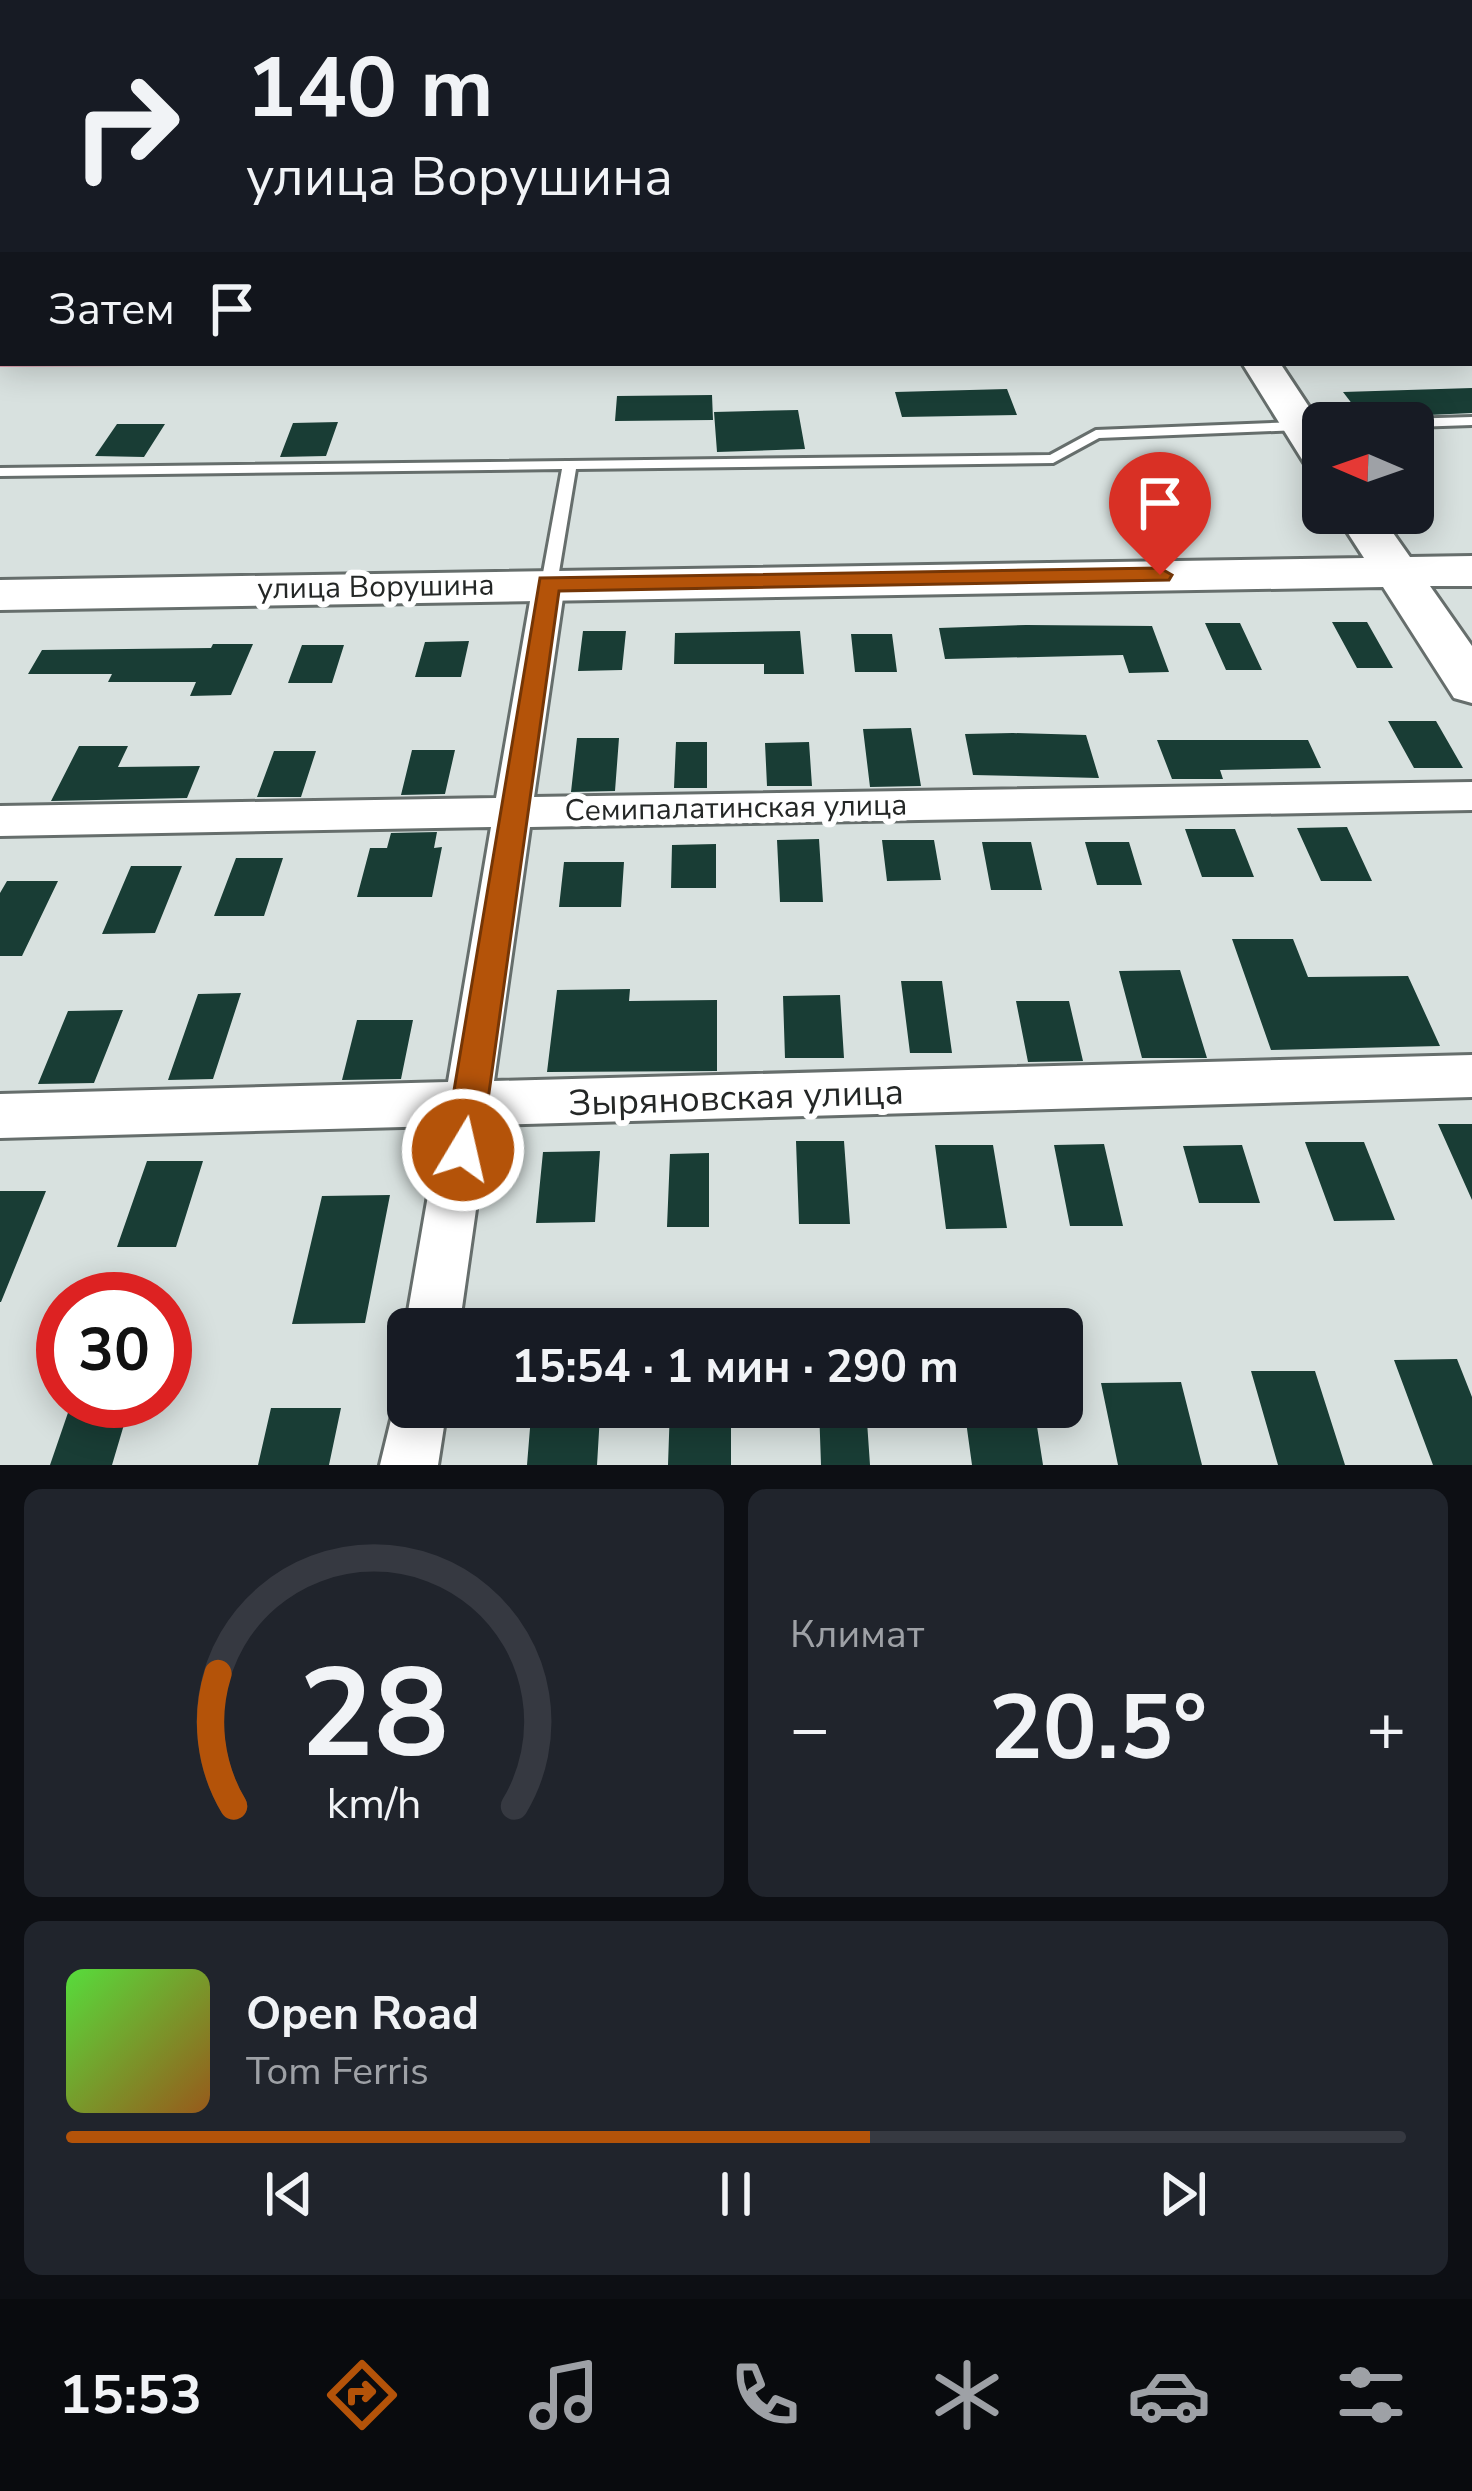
<!DOCTYPE html>
<html lang="ru">
<meta charset="utf-8">
<style>
:root{--surface:#171b24;--page:#20242c;--text:#f1f3f6;--muted:#9ea1a6;--line:#363941;--accent:#b45309}
body{margin:0;font-family:"Nunito Sans",sans-serif;background:var(--page);color:var(--text);height:100vh;display:flex;flex-direction:column;font-size:45px;white-space:nowrap}
*{box-sizing:border-box;margin:0}
p{font-size:39px;color:var(--muted)}
.icon{flex:none;width:66px;height:66px;fill:none;stroke:currentColor;stroke-width:2;stroke-linecap:round;stroke-linejoin:round}
.map{position:relative;height:1465px;overflow:hidden}
.details{display:flex;flex-direction:column;gap:24px;padding:24px;background:#0d0f14;flex:1}
.details>*{flex:none}
.hud{position:absolute;left:0px;top:0px;width:1473px;height:366px;box-shadow:0 6px 30px #0003;background:#171b24;color:var(--text);overflow:hidden}
.needle{width:78px;rotate:272deg}
.tools{position:absolute;left:1302px;top:402px;display:grid;gap:24px}
.tools a{display:grid;place-items:center;width:132px;height:132px;border-radius:18px;background:var(--surface);box-shadow:0 6px 30px #0003;font-size:60px}
.speed{position:absolute;left:36px;top:1272px;display:flex;gap:24px;font-size:60px;font-weight:700;text-align:center}
.speed>*{display:grid;place-content:center;width:156px;height:156px;border-radius:50%;background:var(--surface);box-shadow:0 6px 30px #0003;line-height:1}
.speed .limit{border:18px solid #d22;background:#fff;color:#111}
.pin{position:absolute;display:grid;place-items:center;width:102px;height:102px;color:#fff;margin:-123px -51px;border-radius:50% 50% 50% 0;rotate:-45deg;box-shadow:0 0 12px #0007}
.pin .icon{rotate:45deg}
.me{position:absolute;width:132px;margin:-66px;rotate:9deg;stroke-linejoin:round;filter:drop-shadow(0 0 9px #0008)}
.turn{display:flex;align-items:center;gap:42px;height:252px;padding:0 48px;font-size:54px}
.turn .icon{width:156px;height:156px;stroke-width:2.5}
.turn b{display:block;font-size:84px;line-height:102px}
.then{display:flex;align-items:center;height:114px;padding:0 48px;background:#0003;gap:24px;font-size:45px}
.big{font-size:90px;font-weight:700;line-height:1.1}
.details .widget{flex:1;display:flex;flex-direction:column;justify-content:center;gap:18px;min-width:0;padding:0 42px;border-radius:18px;background:var(--page)}
.details .dial{align-items:center;gap:0}
.dial svg{height:312px;overflow:visible;fill:none;stroke:var(--line);stroke-width:7;stroke-linecap:round;text-anchor:middle}
.dial text{fill:var(--text);stroke:none}
.song{display:flex;align-items:center;gap:36px}
.cover{width:144px;height:144px;border-radius:18px;background:linear-gradient(135deg,hsl(110 70% 55%),hsl(30 70% 35%))}
.played{height:12px;border-radius:6px;background:linear-gradient(90deg,var(--accent) 60%,var(--line) 60%)}
.keys{display:flex;justify-content:space-around;direction:ltr}
.heat{display:flex;justify-content:space-between;align-items:center;font-size:66px;direction:ltr}
.details .tiles{flex:1;display:grid;gap:24px;grid-template-columns:1fr 1fr}
.widget:last-child{grid-column:span 2}
.trip{position:absolute;left:387px;top:1308px;width:696px;height:120px;border-radius:18px;background:var(--surface);box-shadow:0 6px 30px #0003;font-weight:700;line-height:120px;text-align:center}
.dock{display:flex;height:192px;justify-content:space-around;align-items:center;background:#090b0e;color:var(--muted)}
.dock .icon{width:84px;height:84px}
.dock .active{color:var(--accent)}
.dock b{font-size:54px;color:var(--text)}
.map>svg:first-child{display:block}
.green{fill:#dc99a9}
.building{fill:#193d35}
.lines{fill:none;stroke-linecap:round;stroke-linejoin:round}
.lane-casing{stroke:#666e6c;stroke-width:6}
.street-casing{stroke:#666e6c;stroke-width:6}
.secondary-casing{stroke:#666e6c;stroke-width:6}
.lane{fill:#fff;fill-rule:evenodd}
.street{fill:#fff;fill-rule:evenodd}
.secondary{fill:#fff;fill-rule:evenodd}
.route{fill:#b45309;stroke:#753606;stroke-width:3}
.labels{text-anchor:middle;dominant-baseline:central;stroke-width:12;stroke-linejoin:round;paint-order:stroke}
.street-label{font-size:30px;fill:#242726;stroke:#fff}
.near-street-label{font-size:36px;fill:#242726;stroke:#fff}
</style>
<div class="map">
<svg width="1472" height="1465" viewBox="0 0 1472 1465">
<rect width="100%" height="100%" fill="#d8e1df"/>
<path class="green" d="M3 135V363H602L0 367Z"/>
<path class="building" d="M1472 388V413L1363 418 1343 392Z
M1007 389 1017 415 902 417 895 392Z
M712 395 713 420 615 421 617 396Z
M798 410 805 449 717 452 714 412Z
M338 422 326 456 280 457 293 423Z
M117 424H165L144 457 95 456Z
M1332 622H1367L1393 668H1357Z
M1205 623H1240L1262 670H1226Z
M1026 625 1152 626 1169 672 1129 673 1123 655 945 659 939 628Z
M583 631H626L622 670 578 671Z
M800 631 804 674H764V664H674L675 633Z
M851 634H892L897 672H855Z
M469 641 461 677H415L425 642Z
M213 644H253L231 695 190 696 196 682H108L112 674H28L42 650 211 648Z
M302 645H344L332 683H288Z
M1388 721H1436L1463 768H1414Z
M911 728 921 786 870 787 863 729Z
M1013 733 1086 735 1099 778 973 775 965 734Z
M577 738H619L615 791 571 792Z
M1157 740H1308L1321 768 1220 770 1223 779H1172Z
M676 742H707V788H674Z
M809 742 812 786H767L765 743Z
M79 746H128L118 767 200 766 187 798 51 801Z
M412 750H455L445 794 401 795Z
M274 751H316L301 797H257Z
M1347 827 1372 881H1321L1297 828Z
M1185 829H1235L1254 877H1202Z
M437 832 434 848 442 847 432 897H357L370 848H387L391 833Z
M819 839 823 902H780L777 840Z
M882 840H934L941 880 887 881Z
M982 842H1031L1042 890H991Z
M1085 842H1129L1142 885H1097Z
M716 844V888H671L672 845Z
M236 858H283L264 916H214Z
M564 862H624L621 907H559Z
M131 866H182L155 933 102 934Z
M7 881H58L22 956H0V893Z
M1232 939H1293L1308 977 1408 976 1440 1046 1271 1050Z
M1180 970 1207 1058H1142L1119 971Z
M901 981H942L952 1053H910Z
M630 989 629 1001 717 1000V1071L547 1072 557 990Z
M241 993 213 1079 168 1080 198 994Z
M840 995 844 1058H785L783 996Z
M1016 1001H1069L1083 1061 1028 1062Z
M123 1010 94 1083 38 1084 68 1011Z
M357 1020H413L401 1079 342 1080Z
M1438 1124H1472V1200Z
M796 1141H844L850 1224H799Z
M1305 1142H1364L1395 1220 1334 1221Z
M1104 1144 1123 1226H1070L1054 1145Z
M935 1145H993L1007 1228 946 1229Z
M1242 1145 1260 1203H1199L1183 1146Z
M600 1151 595 1222 536 1223 543 1152Z
M709 1153V1227H667L670 1154Z
M147 1161H203L176 1247H117Z
M0 1191H46L1 1302H0Z
M390 1195 365 1323 292 1324 322 1196Z
M1457 1359 1472 1397V1465H1433L1394 1360Z
M1251 1371H1315L1345 1465H1278Z
M1181 1382 1202 1465H1118L1101 1383Z
M72 1401H131L112 1465H50Z
M670 1407H731V1465H668Z
M819 1407H866L870 1465H821Z
M964 1407H1034L1043 1465H972Z
M271 1408H341L329 1465H258Z
M600 1415 597 1465H527L531 1416Z"/>
<g class="lines">
<defs>
<path id="lane" d="M822 0H830L831 3H823Z
M1348 0H1357L1360 3H1351Z
M1470 80H1472V86H1470Z
M1470 102 1472 103V110L1470 109Z
M1470 197H1472V204H1470Z
M1470 309H1472V317H1470Z
M1472 417V425L1413 427V423H1397L1404 419Z
M1323 421 1328 423H1323V429L1099 438 1053 463 576 469 557 584 549 589 541 584 562 469 0 476V468L1050 455 1096 430Z"/>
<path id="street" d="M549 574 565 584 534 797 1472 782V810L530 827 494 1081 1472 1055V1097L488 1125 459 1329H408V1336L405 1329 440 1126 0 1138V1094L448 1082 491 827 0 836V806L496 798 533 584Z
M408 1384V1407H447L438 1465H380L399 1387Z"/>
<path id="secondary" d="M108 0H132L106 3Z
M1013 0H1035L1037 3H1015Z
M3 97V115L0 116V98Z
M1242 363H1280L1323 428V473L1308 469Z
M1335 513H1379L1410 557 1472 556V586H1430L1472 646V703L1454 698 1383 587 0 610V580L1364 558Z"/>
</defs>
<use href="#lane" class="lane-casing"/>
<use href="#street" class="street-casing"/>
<use href="#secondary" class="secondary-casing"/>
<use href="#lane" class="lane"/>
<use href="#street" class="street"/>
<use href="#secondary" class="secondary"/>
</g>
<path class="route" d="M1160 568 1172 575 1169 580 559 591 481 1150 476 1163 463 1168 450 1163 444 1150 540 578Z"/>
<g class="labels">
<g class="street-label">
<text transform="translate(376 587) rotate(-1)">улица Ворушина</text>
<text transform="translate(736 808) rotate(-1)">Семипалатинская улица</text>
</g>
<g class="near-street-label">
<text transform="translate(736 1098) rotate(-2)">Зыряновская улица</text>
</g>
</g>
</svg>
<div class="tools">
<a><svg class="needle" viewBox="-14 -14 28 28"><path d="M0-13l5 13h-10z" fill="#e53935"/><path d="M0 13l5-13h-10z" fill="#9ea1a6"/></svg></a>
</div>
<div class="speed"><div class="limit">30</div></div>
<div class="pin" style="left:1160px;top:575px;background:#d93025"><svg class="icon" aria-label="arrive" viewBox="0 0 24 24"><path d="M6 21V4h12l-3 4 3 4H6"/></svg></div>
<svg class="me" style="left:463px;top:1150px" viewBox="-20 -20 40 40"><circle r="17" fill="#b45309" stroke="#fff" stroke-width="3"/><path d="M0-11L8 9 0 5-8 9z" fill="#fff"/></svg>
<div class="trip">15:54 · 1 мин · 290 m</div>
<div class="hud">
<div class="turn"><svg class="icon" aria-label="right" viewBox="0 0 24 24"><path d="M7 20v-9h11M14 6l5 5-5 5"/></svg><div><b>140 m</b>улица Ворушина</div></div>
<div class="then">Затем<svg class="icon" aria-label="arrive" viewBox="0 0 24 24"><path d="M6 21V4h12l-3 4 3 4H6"/></svg></div>
</div>
</div>
<section class="details">
<div class="tiles">
<div class="widget dial"><svg viewBox="0 0 100 80">
<path d="M14 69A42 42 0 1 1 86 69"/>
<path d="M14 69A42 42 0 0 1 10 35" stroke="#b45309"/>
<text x="50" y="56" font-size="32" font-weight="700">28</text>
<text x="50" y="72" font-size="11">km/h</text>
</svg></div>
<div class="widget"><p>Климат</p>
<div class="heat"><a>−</a><b class="big">20.5°</b><a>+</a></div>
</div>
<div class="widget">
<div class="song"><i class="cover"></i><div><b>Open Road</b><p>Tom Ferris</p></div></div>
<div class="played"></div>
<div class="keys"><svg class="icon" aria-label="previous" viewBox="0 0 24 24"><path d="M18 5L8 12l10 7zM5 5v14"/></svg><svg class="icon" aria-label="pause" viewBox="0 0 24 24"><path d="M8 5v14M16 5v14"/></svg><svg class="icon" aria-label="next" viewBox="0 0 24 24"><path d="M6 5l10 7-10 7zM19 5v14"/></svg></div>
</div>
</div>
</section>
<nav class="dock">
<b>15:53</b>
<svg class="icon active" aria-label="directions" viewBox="0 0 24 24"><path d="M12 3l9 9-9 9-9-9zM9 14v-3h6M13 9l2 2-2 2"/></svg>
<svg class="icon" aria-label="music" viewBox="0 0 24 24"><path d="M9 18V5l10-2v13"/><circle cx="6" cy="18" r="3"/><circle cx="16" cy="16" r="3"/></svg>
<svg class="icon" aria-label="phone" viewBox="0 0 24 24"><path d="M5 4h4l2 5-3 2q2 4 5 5l2-3 5 2v4C11 20 4 13 5 4z"/></svg>
<svg class="icon" aria-label="climate" viewBox="0 0 24 24"><path d="M12 3v18M4 7l16 10M4 17L20 7"/></svg>
<svg class="icon" aria-label="car" viewBox="0 0 24 24"><path d="M5 17H2v-5l4-1 3-4h7l3 4 3 1v5h-3M9 17h6M6 11h13"/><circle cx="7" cy="17" r="2"/><circle cx="17" cy="17" r="2"/></svg>
<svg class="icon" aria-label="filters" viewBox="0 0 24 24"><path d="M4 7h16M4 17h16"/><circle cx="9" cy="7" r="2"/><circle cx="15" cy="17" r="2"/></svg>
</nav>
